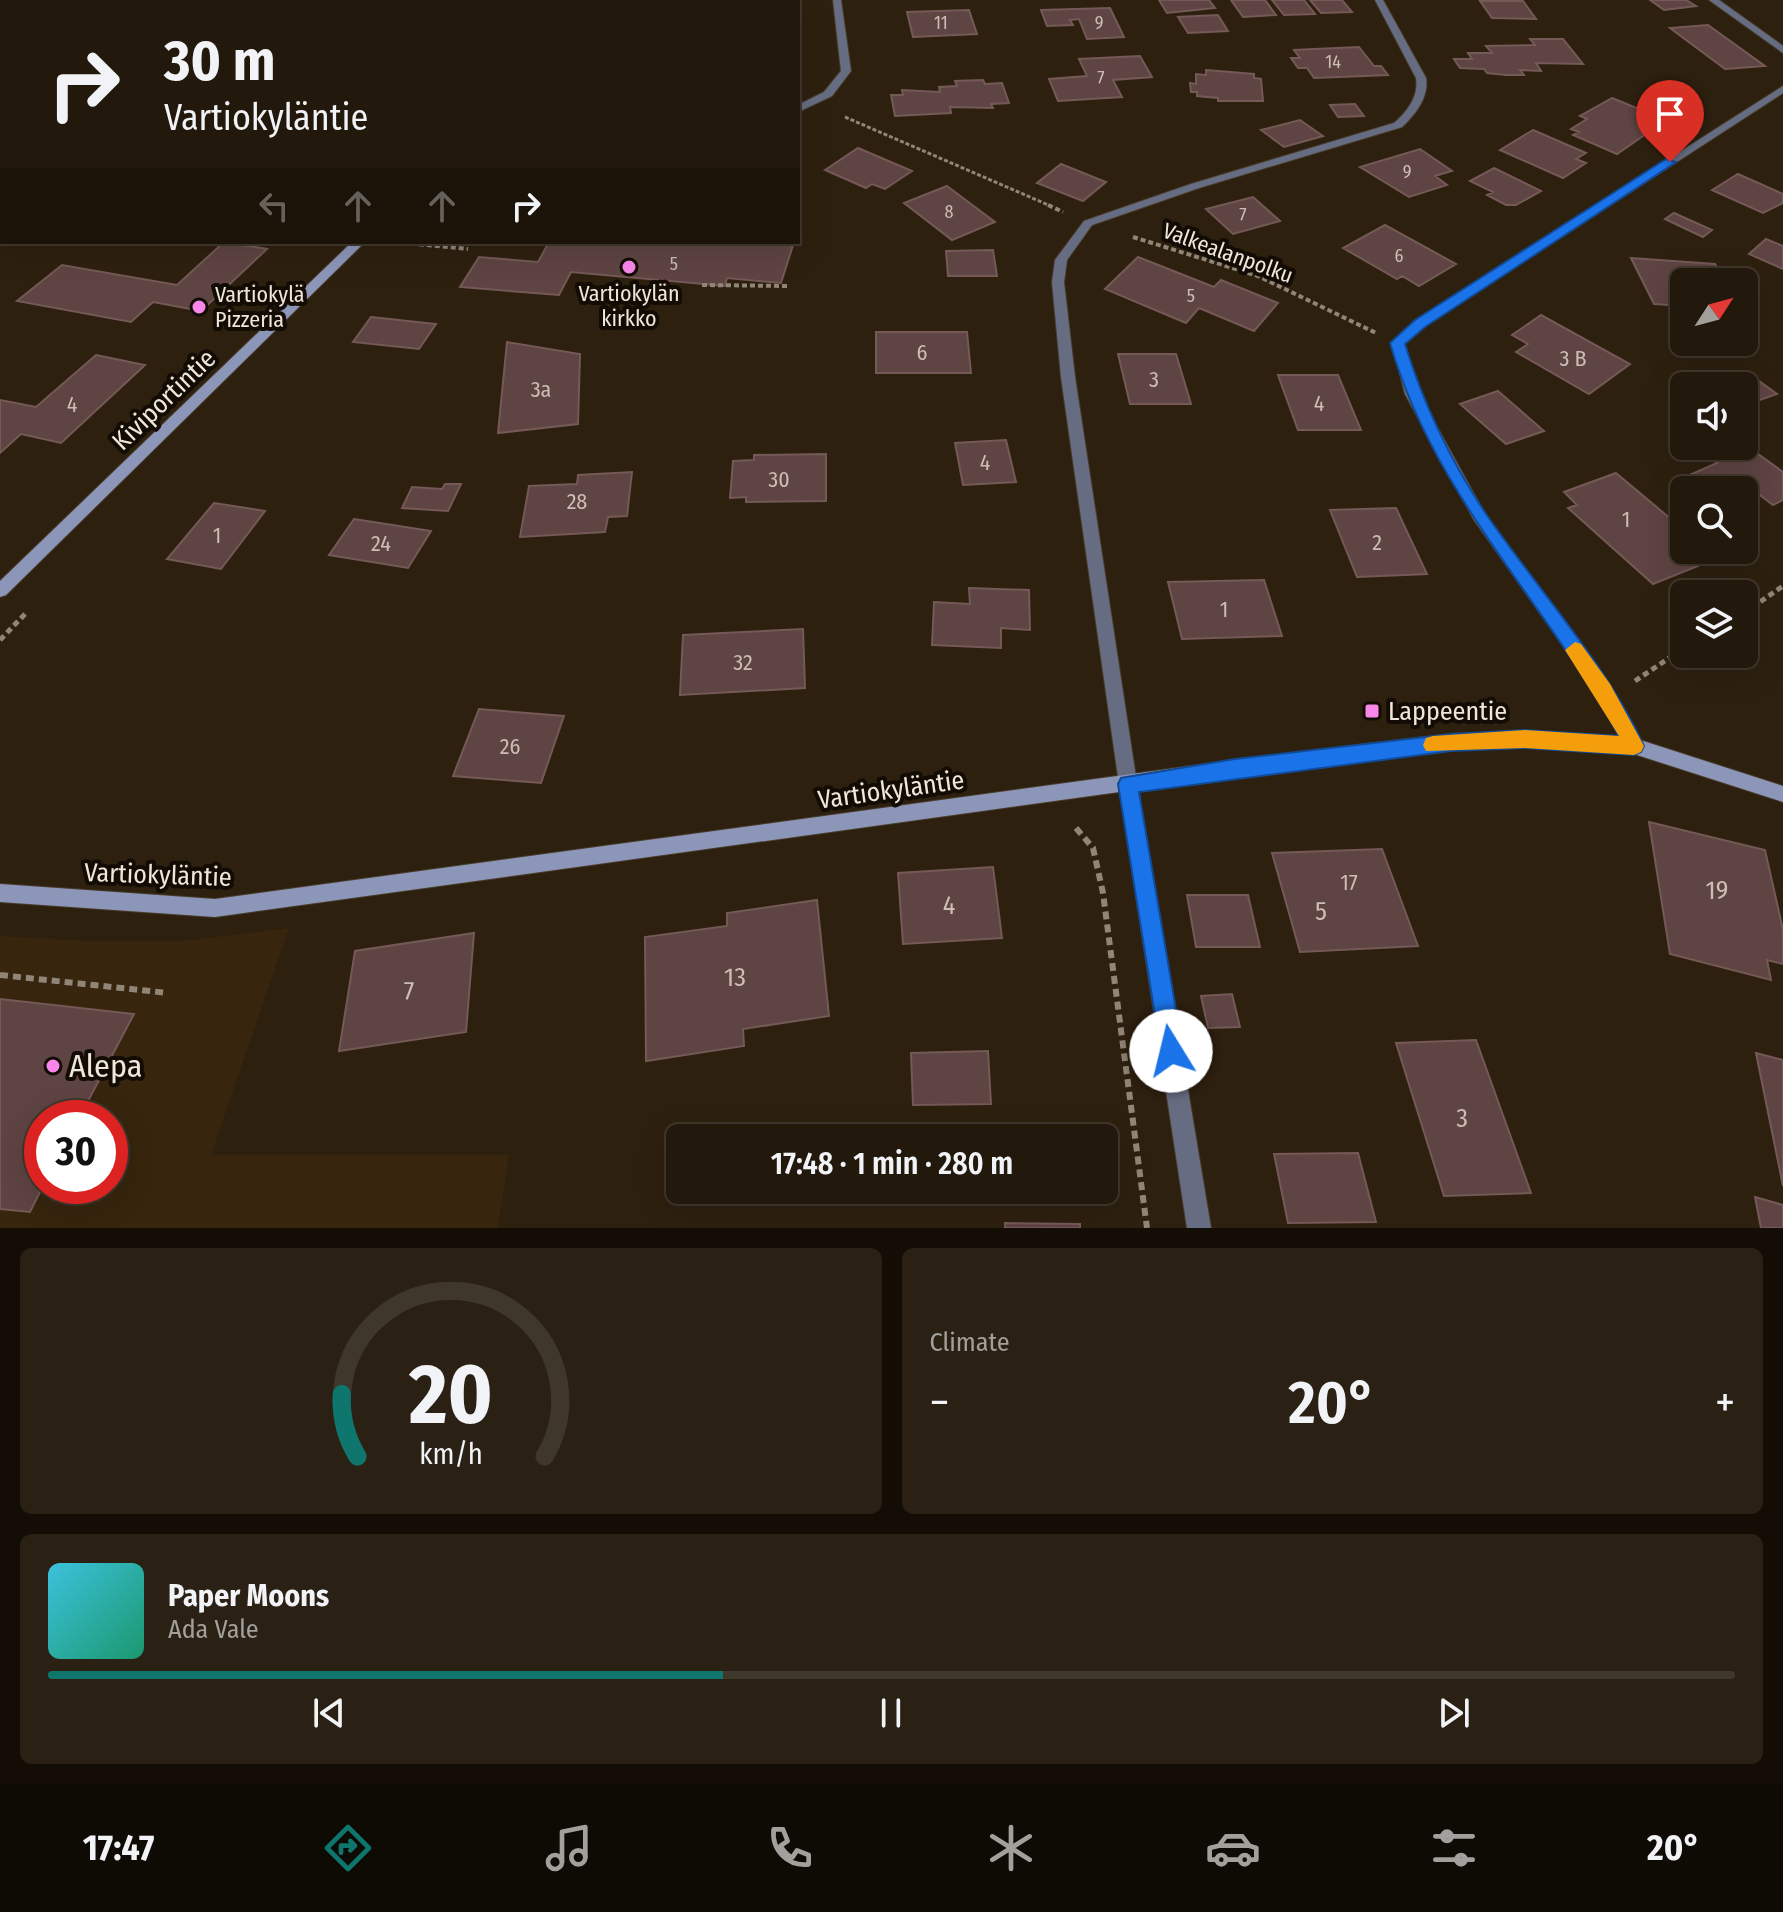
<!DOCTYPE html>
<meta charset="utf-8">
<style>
:root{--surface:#22180b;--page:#2a2114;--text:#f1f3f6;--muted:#a2a09d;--line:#3f372c;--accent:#0f766e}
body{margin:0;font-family:"Fira Sans Condensed",sans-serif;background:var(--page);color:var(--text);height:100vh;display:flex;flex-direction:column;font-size:30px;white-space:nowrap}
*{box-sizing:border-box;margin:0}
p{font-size:26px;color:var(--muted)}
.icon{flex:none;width:44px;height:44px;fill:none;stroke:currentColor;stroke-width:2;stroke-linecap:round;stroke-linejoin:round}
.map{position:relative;height:1228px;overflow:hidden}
.side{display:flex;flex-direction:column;gap:20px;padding:20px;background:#130d06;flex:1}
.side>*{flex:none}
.top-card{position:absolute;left:0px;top:0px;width:800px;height:244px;box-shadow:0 8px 32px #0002,0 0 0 2px var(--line);background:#22180b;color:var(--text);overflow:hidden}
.needle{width:52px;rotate:54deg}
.fabs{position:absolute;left:1670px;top:268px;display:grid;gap:16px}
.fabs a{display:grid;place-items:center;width:88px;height:88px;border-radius:12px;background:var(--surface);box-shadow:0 8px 32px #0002,0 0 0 2px var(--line);font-size:40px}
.speed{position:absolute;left:24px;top:1100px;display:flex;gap:16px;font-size:40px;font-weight:700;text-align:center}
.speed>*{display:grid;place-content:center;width:104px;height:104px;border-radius:50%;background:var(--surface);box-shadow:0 8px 32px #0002,0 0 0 2px var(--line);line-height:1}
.speed .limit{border:12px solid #d22;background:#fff;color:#111}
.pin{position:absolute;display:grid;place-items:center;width:68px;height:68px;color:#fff;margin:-82px -34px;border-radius:50% 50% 50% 0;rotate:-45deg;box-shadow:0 0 8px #0007}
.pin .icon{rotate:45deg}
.me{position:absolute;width:88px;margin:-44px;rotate:351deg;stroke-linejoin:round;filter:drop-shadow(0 0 6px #0008)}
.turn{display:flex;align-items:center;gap:28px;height:168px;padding:0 32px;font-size:36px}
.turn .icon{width:104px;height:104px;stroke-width:2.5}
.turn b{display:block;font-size:56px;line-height:68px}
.lanes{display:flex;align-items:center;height:76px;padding:0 32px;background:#0003;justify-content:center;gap:40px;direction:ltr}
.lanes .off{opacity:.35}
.big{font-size:60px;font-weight:600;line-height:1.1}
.side .widget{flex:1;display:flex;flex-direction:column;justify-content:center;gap:12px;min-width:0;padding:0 28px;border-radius:12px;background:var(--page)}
.side .dial{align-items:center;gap:0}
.dial svg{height:208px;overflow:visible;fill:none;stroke:var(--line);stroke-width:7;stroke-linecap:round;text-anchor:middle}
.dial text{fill:var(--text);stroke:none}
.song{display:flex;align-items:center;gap:24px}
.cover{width:96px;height:96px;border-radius:12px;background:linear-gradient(135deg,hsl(190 70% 55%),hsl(160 70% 35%))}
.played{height:8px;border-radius:4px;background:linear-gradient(90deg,var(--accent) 40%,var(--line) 40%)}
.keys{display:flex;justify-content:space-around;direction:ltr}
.heat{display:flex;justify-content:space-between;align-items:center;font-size:44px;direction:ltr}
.side .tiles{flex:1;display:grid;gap:20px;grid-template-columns:1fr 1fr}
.widget:last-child{grid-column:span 2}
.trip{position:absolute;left:666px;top:1124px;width:452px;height:80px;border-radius:12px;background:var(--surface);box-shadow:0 8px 32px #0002,0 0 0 2px var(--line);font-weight:600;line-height:80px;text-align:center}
.dock{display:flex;height:128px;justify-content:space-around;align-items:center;background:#0e0a04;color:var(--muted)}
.dock .icon{width:56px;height:56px}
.dock .active{color:var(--accent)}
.dock b{font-size:36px;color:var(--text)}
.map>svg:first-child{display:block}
.built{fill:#37250d;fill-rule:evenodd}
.building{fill:#5e4442;stroke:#745957;stroke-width:2}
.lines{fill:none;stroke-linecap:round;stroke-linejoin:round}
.street-casing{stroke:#493c2c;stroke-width:2}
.secondary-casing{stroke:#493c2c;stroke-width:2}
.path-far3{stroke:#908577;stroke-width:3;stroke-dasharray:4 2;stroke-linecap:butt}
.path-far2{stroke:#908577;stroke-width:4;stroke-dasharray:5 3;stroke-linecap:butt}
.path-far1{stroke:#908577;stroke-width:5;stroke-dasharray:6 4;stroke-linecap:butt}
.path{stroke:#908577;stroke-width:6;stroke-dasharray:8 5;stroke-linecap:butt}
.street{fill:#666d82;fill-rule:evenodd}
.secondary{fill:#8c96b9;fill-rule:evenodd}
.route{fill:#1a73e8;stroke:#114b97;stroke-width:2}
.slow{fill:#f59e0b}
.poi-dot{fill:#f987e9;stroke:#120c05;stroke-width:3}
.labels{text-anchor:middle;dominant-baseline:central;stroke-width:8;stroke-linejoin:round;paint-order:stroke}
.far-number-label{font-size:18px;fill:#ccbeb6}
.far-street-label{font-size:22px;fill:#f0e7dc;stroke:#120c05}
.far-poi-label{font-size:22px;fill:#f0e7dc;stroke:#120c05}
.number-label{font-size:22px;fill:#ccbeb6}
.street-label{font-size:26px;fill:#f0e7dc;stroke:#120c05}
.poi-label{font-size:26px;fill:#f0e7dc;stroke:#120c05;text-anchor:start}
.near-number-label{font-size:26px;fill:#ccbeb6}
.near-poi-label{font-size:32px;fill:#f0e7dc;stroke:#120c05;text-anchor:start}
</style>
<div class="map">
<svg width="1783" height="1228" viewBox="0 0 1783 1228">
<rect width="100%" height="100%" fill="#2e200f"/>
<path class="built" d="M289 928 211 1155H509L498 1228H0V936L87 941H183ZM42 1118H110V1186H42Z"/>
<path class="building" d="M1159 0H1209L1215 8 1167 13Z
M1231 0H1265L1276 15 1243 17Z
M1272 0H1304L1315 14 1284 15Z
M1310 0H1342L1352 12 1321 13Z
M1650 0H1686L1696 6 1664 10Z
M1480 1H1523L1536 19 1492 18Z
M1110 8 1124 37 1087 39 1079 19 1070 20 1073 25 1047 26 1041 10Z
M969 10 977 34 913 37 907 12Z
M1218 15 1228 31 1188 33 1178 17Z
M1708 25 1765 66 1725 69 1670 28Z
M1530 39H1563L1583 64 1536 63 1541 71 1520 70 1524 75H1506L1487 73 1484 69 1460 68 1454 59H1472L1468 53H1492L1486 46 1535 45Z
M1359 47 1374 66H1381L1388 75 1314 78 1307 68H1298L1291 58H1300L1294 50Z
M1140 56 1152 77 1113 80 1122 97 1058 101 1049 79 1087 76 1079 59Z
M1206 70 1254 74V78L1261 79 1263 101H1218V98L1197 96V92H1191L1190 83 1196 84V74L1206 75Z
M983 80 985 84 1002 83 1009 103 991 104 993 108 950 107 951 113 895 116 891 95H903L902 90 940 92 939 87 957 86 955 81Z
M1666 96 1698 109 1686 116 1654 103Z
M1612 98 1666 120 1617 154 1573 135 1579 132 1571 129 1587 119 1580 116Z
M1355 104 1364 116 1338 117 1330 105Z
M1300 120 1323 136 1284 147 1261 130Z
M1533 130 1586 153 1576 159 1586 163 1563 178 1500 150Z
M858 148 912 171 885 189 872 184 866 188 825 170Z
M1420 149 1452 171 1435 176 1447 185 1409 197 1360 167Z
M1061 164 1106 182 1083 201 1037 183Z
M1494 168 1541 191 1516 205H1506L1487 195 1493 192 1470 181Z
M1738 174 1783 194V203L1763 213 1712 190Z
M947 186 995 222 952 240 904 203Z
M1253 197 1280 221 1233 234 1206 209Z
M1674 213 1712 230 1703 237 1665 219Z
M1385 225 1456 264 1419 286 1402 276 1397 279 1343 248Z
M1766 239 1783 246V269L1749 254Z
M224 242 267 249 201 311 153 302 131 322 17 301 62 265 177 285Z
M549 242H794L781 283 727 278 725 286 571 272 559 295 460 287 479 257 538 262Z
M993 250 997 276H948L946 251Z
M1138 257 1214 287 1221 280 1278 303 1254 331 1199 308 1186 323 1105 289Z
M1631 258 1715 264 1725 282H1684V306L1654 304Z
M1541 315 1630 364 1589 394 1516 352 1528 344 1512 335Z
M371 317 436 324 419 349 353 342Z
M876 332H967L971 373H876Z
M507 342 580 354 578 424 498 433Z
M1118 354H1176L1191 404H1130Z
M96 355 145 365 61 443 21 434 0 453V400L36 407Z
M1748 373 1777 394 1760 400 1730 379Z
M1278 375H1338L1361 430H1298Z
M1498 391 1544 431 1506 444 1460 404Z
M1006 440 1016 482 963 485 955 443Z
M1744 444 1783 472V500L1773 505 1752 489 1744 493 1701 490 1685 477 1717 463 1694 446Z
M826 454V501L746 502V497L730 498 733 461 754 460V455Z
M632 472 627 516 608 517 605 532 520 537 529 486 577 484 578 475Z
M1616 473 1684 530V550L1709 551 1695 557 1703 564 1653 584 1568 508 1577 505 1564 492Z
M445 484H461L448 511 402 508 412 487 442 489Z
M214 503 265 511 221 569 167 559Z
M1396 508 1427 574 1357 577 1330 510Z
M354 519 431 531 408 568 329 555Z
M1264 580 1282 636 1182 639 1168 582Z
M969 588 1029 590 1030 630 1001 628V648L932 645 934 602 970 604Z
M803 629 805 688 680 695 683 635Z
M479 709 564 716 541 783 453 776Z
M1649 822 1765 850 1783 930V964L1767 960 1771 980 1670 954Z
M1382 849 1418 946 1300 952 1272 853Z
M993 867 1002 938 903 944 898 873Z
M1187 895H1248L1260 947H1196Z
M817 900 829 1016 743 1029 744 1046 646 1061 645 937 727 926V913Z
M474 933 466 1032 339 1051 355 951Z
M1232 994 1240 1027 1208 1028 1201 996Z
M0 999 134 1014 79 1118H42L43 1186 30 1212 0 1209Z
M1476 1040 1531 1193 1444 1196 1396 1043Z
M988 1051 991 1104 913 1105 911 1053Z
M1756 1053 1783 1060V1186Z
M1358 1153 1376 1222 1288 1223 1274 1154Z
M1012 1190H1081L1082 1203 1013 1205Z
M1755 1197 1783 1205V1228H1761Z
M1005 1223 1080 1224V1228H1005Z"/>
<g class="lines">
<defs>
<path id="street" d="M833 0H841L851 71 832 96 798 112V105L824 92 841 71Z
M1375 0H1383L1426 78C1429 97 1416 114 1402 127L1199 188 1092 225 1067 260 1064 282 1075 377 1137 784 1211 1228H1187L1119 784 1061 377 1052 282 1055 260 1084 221 1191 184 1394 123C1408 111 1419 96 1416 78Z
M1709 0H1719L1783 46V53Z
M1783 86V93L1424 326 1405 344 1419 394 1484 512 1610 685 1643 746 1640 751 1634 754 1628 751 1598 695 1474 520 1405 394 1392 343 1416 320Z"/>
<path id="secondary" d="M435 0H443L444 2H436Z
M352 242H365L6 595 0 597V581Z
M1525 731 1634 738 1783 786V802L1634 754 1525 747 1451 750 1235 776 215 917 0 902V884L215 899 1235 760 1451 734Z"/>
</defs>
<use href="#street" class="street-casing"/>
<use href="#secondary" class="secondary-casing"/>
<path class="path-far3" d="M845 117 1053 207"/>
<path class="path-far2" d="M1048 205 1063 212
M1133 237 1258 276 1376 333
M395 242 468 249
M702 285 789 286"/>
<path class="path-far1" d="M1744 613 1783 586
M0 640 27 612
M1635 681 1684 648"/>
<path class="path" d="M1076 828 1093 848 1103 893 1147 1228
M0 975 168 993"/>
<use href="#street" class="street"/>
<use href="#secondary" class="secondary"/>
</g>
<path class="route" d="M1666 159 1676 162 1425 327 1405 344C1423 403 1452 463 1486 514 1539 591 1604 661 1644 746L1641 752 1634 755 1525 748 1451 751 1139 792 1183 1051 1179 1059 1171 1063 1162 1059 1118 784 1121 778 1235 759 1451 734 1525 730 1619 736C1545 601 1434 496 1390 343L1415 320Z"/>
<path class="slow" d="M1575 642 1581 644 1610 684 1644 746 1641 752 1634 755 1525 748 1426 751 1423 745 1426 738 1433 736 1525 730 1619 736 1565 650Z"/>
<g class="poi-dot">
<circle cx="629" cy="267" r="8"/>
<circle cx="199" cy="307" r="8"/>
<rect x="1364" y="703" width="16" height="16" rx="4"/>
<circle cx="53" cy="1066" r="8"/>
</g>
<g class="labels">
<g class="far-number-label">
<text x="941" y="23">11</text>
<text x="1099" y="23">9</text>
<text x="1333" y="62">14</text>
<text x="1101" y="78">7</text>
<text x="1407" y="172">9</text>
<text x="949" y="212">8</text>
<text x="1243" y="215">7</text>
<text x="1399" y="256">6</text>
<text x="674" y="264">5</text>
<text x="1191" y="296">5</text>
</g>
<g class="far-street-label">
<text transform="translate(1228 253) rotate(20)">Valkealanpolku</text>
</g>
<g class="far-poi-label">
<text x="629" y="293">Vartiokylän<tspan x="629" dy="25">kirkko</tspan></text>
<text x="215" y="294" text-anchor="start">Vartiokylä<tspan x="215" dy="25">Pizzeria</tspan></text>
</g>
<g class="number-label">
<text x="922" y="352">6</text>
<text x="1573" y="358">3 B</text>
<text x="1154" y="379">3</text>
<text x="541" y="389">3a</text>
<text x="1319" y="403">4</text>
<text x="72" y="404">4</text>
<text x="985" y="462">4</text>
<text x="779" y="479">30</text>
<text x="577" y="501">28</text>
<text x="1626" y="519">1</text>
<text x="217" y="535">1</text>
<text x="1377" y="542">2</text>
<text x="381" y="543">24</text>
<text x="1224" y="609">1</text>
<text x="743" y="662">32</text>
<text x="510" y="746">26</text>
<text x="1349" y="882">17</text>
</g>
<g class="street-label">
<text transform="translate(164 400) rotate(-44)">Kiviportintie</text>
<text transform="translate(891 790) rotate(-8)">Vartiokyläntie</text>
<text transform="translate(158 875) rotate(2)">Vartiokyläntie</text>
</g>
<g class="poi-label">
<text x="1388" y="711">Lappeentie</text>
</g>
<g class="near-number-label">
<text x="1717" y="890">19</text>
<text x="949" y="905">4</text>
<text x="1321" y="911">5</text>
<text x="735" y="977">13</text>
<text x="409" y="991">7</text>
<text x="1462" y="1118">3</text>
</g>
<g class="near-poi-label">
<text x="69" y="1066">Alepa</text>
</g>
</g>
</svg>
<div class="fabs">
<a><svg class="needle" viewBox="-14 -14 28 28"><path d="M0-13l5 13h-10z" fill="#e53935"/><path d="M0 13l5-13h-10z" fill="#a2a09d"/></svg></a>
<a><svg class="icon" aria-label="sound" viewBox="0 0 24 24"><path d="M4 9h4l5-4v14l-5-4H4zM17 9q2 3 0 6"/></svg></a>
<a><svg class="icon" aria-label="search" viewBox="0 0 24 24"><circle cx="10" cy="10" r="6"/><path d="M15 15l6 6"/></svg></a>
<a><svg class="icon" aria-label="layers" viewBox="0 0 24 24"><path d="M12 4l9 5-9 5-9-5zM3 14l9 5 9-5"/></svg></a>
</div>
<div class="speed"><div class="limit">30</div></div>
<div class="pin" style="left:1670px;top:162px;background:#d93025"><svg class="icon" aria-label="arrive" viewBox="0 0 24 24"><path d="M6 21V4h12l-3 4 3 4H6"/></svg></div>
<svg class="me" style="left:1171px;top:1051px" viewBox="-20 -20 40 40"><circle r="19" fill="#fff"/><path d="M0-13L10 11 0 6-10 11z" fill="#1a73e8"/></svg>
<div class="trip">17:48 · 1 min · 280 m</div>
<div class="top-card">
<div class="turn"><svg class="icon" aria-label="right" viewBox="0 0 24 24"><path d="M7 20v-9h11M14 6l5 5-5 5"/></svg><div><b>30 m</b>Vartiokyläntie</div></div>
<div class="lanes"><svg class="icon off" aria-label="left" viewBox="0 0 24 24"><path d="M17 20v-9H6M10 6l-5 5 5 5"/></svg><svg class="icon off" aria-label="ahead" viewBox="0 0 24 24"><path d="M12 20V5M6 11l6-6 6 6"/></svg><svg class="icon off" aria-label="ahead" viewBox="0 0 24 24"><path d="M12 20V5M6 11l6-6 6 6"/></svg><svg class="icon" aria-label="right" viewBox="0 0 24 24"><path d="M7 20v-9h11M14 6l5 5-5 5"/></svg></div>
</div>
</div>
<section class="side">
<div class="tiles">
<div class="widget dial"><svg viewBox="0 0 100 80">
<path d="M14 69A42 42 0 1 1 86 69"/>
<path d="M14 69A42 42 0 0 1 8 45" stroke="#0f766e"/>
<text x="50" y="56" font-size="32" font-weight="700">20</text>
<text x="50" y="72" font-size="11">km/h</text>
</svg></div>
<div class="widget"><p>Climate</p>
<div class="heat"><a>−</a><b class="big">20°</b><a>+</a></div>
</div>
<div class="widget">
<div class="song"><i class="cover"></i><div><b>Paper Moons</b><p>Ada Vale</p></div></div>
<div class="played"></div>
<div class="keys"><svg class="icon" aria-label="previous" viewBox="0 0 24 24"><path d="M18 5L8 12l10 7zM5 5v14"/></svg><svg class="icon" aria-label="pause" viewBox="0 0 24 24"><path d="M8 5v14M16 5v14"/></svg><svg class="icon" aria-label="next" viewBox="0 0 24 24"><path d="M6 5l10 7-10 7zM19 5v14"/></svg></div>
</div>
</div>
</section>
<nav class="dock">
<b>17:47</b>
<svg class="icon active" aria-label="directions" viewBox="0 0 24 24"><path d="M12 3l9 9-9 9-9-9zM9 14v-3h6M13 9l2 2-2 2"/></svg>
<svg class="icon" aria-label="music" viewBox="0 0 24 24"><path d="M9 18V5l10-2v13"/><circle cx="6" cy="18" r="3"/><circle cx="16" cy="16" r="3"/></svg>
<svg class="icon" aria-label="phone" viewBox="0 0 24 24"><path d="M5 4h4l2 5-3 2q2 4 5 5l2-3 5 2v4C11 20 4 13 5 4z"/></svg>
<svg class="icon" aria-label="climate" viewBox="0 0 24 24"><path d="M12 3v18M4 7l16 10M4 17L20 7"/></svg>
<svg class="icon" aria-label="car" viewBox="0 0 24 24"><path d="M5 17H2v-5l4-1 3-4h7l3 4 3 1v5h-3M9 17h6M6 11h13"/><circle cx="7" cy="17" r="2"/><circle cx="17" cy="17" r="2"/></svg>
<svg class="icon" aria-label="filters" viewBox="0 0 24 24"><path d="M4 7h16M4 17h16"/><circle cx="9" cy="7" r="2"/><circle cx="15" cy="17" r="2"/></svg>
<b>20°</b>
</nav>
